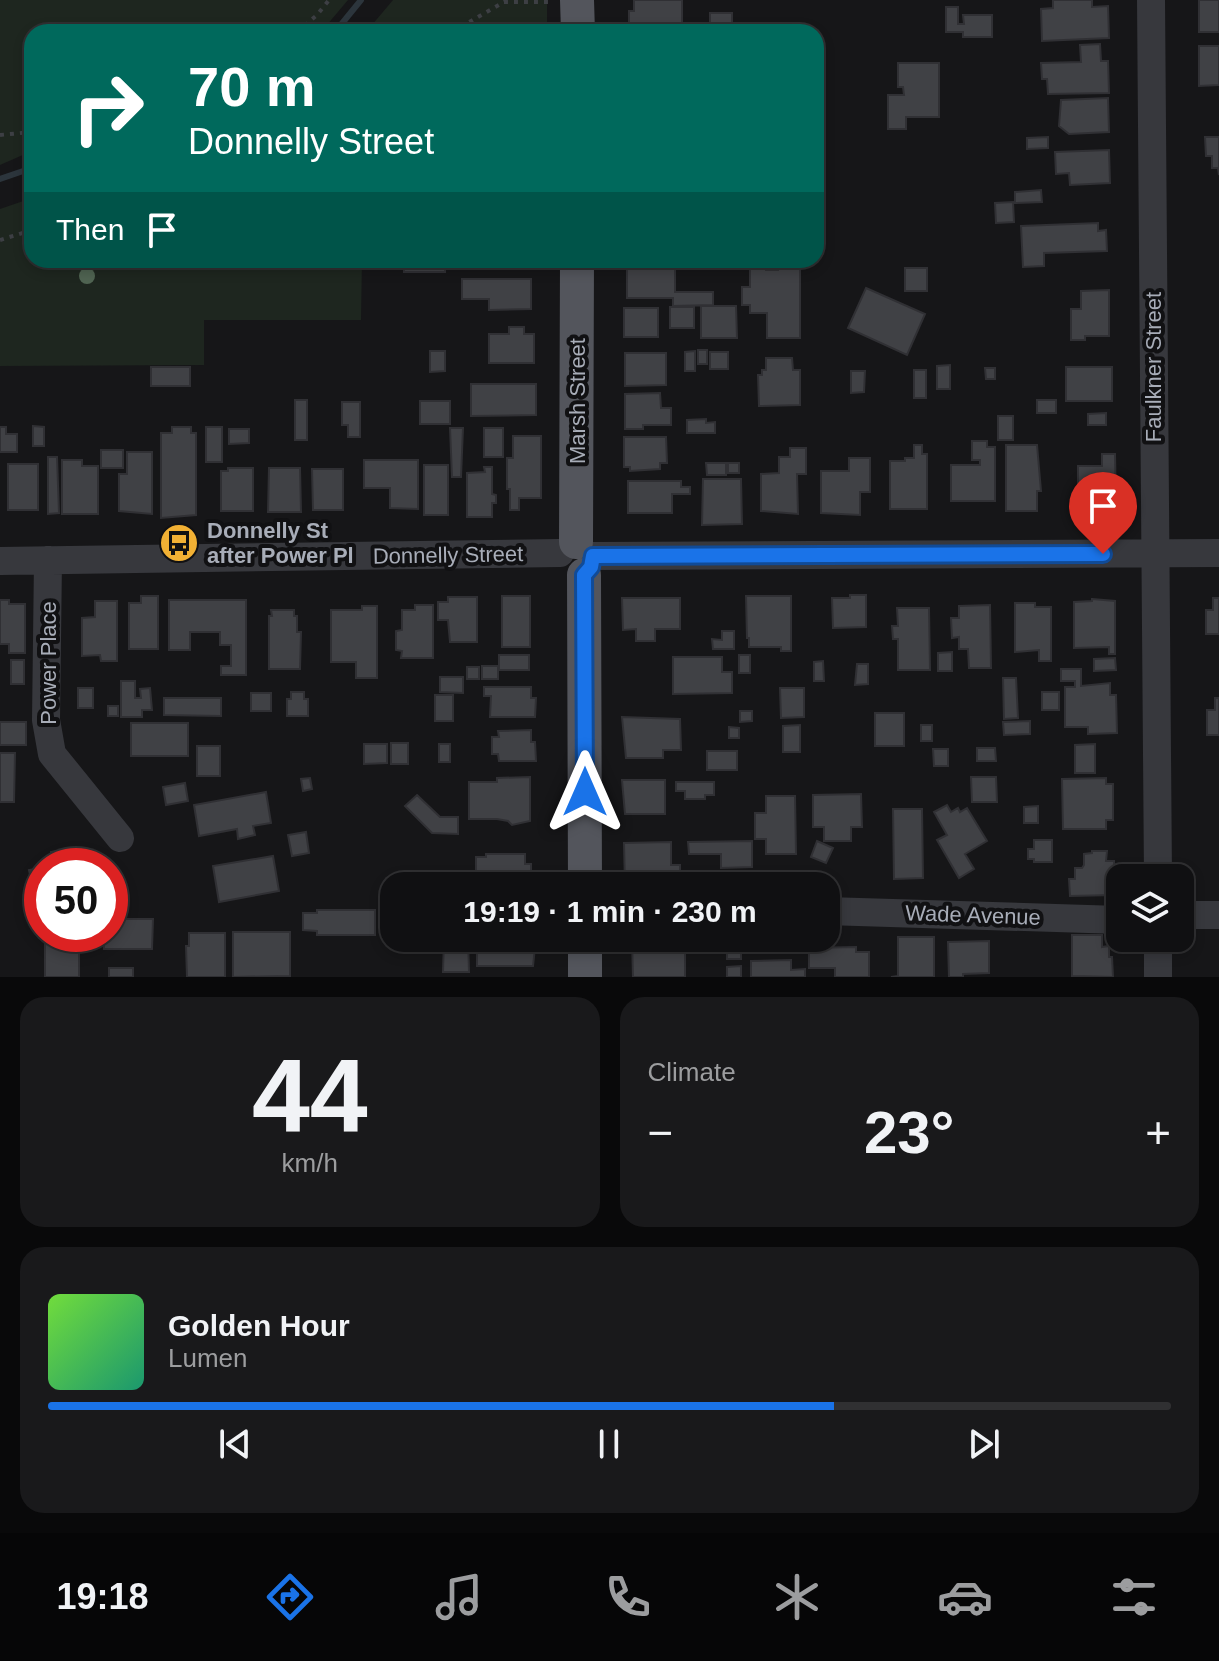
<!DOCTYPE html>
<meta charset="utf-8">
<style>
:root{--surface:#101012;--page:#19191b;--text:#f1f3f6;--muted:#9c9d9f;--line:#303032;--accent:#1a73e8}
body{margin:0;font-family:Helvetica,sans-serif;background:var(--page);color:var(--text);height:100vh;display:flex;flex-direction:column;font-size:30px;white-space:nowrap}
*{box-sizing:border-box;margin:0}
p{font-size:26px;color:var(--muted)}
.icon{flex:none;width:44px;height:44px;fill:none;stroke:currentColor;stroke-width:2;stroke-linecap:round;stroke-linejoin:round}
.map{position:relative;height:977px;overflow:hidden}
.panel{display:flex;flex-direction:column;gap:20px;padding:20px;background:#09090a;flex:1}
.panel>*{flex:none}
.hud{position:absolute;left:24px;top:24px;width:800px;height:244px;border-radius:24px;box-shadow:0 4px 12px #0003,0 0 0 2px var(--line);background:#00695c;color:#fff;overflow:hidden}
.fabs{position:absolute;left:1106px;top:864px;display:grid;gap:16px}
.fabs a{display:grid;place-items:center;width:88px;height:88px;border-radius:16px;background:var(--surface);box-shadow:0 4px 12px #0003,0 0 0 2px var(--line);font-size:40px}
.speed{position:absolute;left:24px;top:848px;display:flex;gap:16px;font-size:40px;font-weight:700;text-align:center}
.speed>*{display:grid;place-content:center;width:104px;height:104px;border-radius:50%;background:var(--surface);box-shadow:0 4px 12px #0003,0 0 0 2px var(--line);line-height:1}
.speed .limit{border:12px solid #d22;background:#fff;color:#111}
.pin{position:absolute;display:grid;place-items:center;width:68px;height:68px;color:#fff;margin:-82px -34px;border-radius:50% 50% 50% 0;rotate:-45deg;box-shadow:0 0 8px #0007}
.pin .icon{rotate:45deg}
.me{position:absolute;width:88px;margin:-44px;rotate:0deg;stroke-linejoin:round;filter:drop-shadow(0 0 6px #0008)}
.turn{display:flex;align-items:center;gap:28px;height:168px;padding:0 32px;font-size:36px}
.turn .icon{width:104px;height:104px;stroke-width:2.5}
.turn b{display:block;font-size:56px;line-height:68px}
.then{display:flex;align-items:center;height:76px;padding:0 32px;background:#0003;gap:16px;font-size:30px}
.big{font-size:60px;font-weight:700;line-height:1.1}
.panel .card{flex:1;display:flex;flex-direction:column;justify-content:center;gap:12px;min-width:0;padding:0 28px;border-radius:24px;background:var(--page)}
.panel .dial{align-items:center;gap:0}
.dial b{font-size:104px;line-height:1}
.song{display:flex;align-items:center;gap:24px}
.cover{width:96px;height:96px;border-radius:12px;background:linear-gradient(135deg,hsl(100 70% 55%),hsl(160 70% 35%))}
.played{height:8px;border-radius:4px;background:linear-gradient(90deg,var(--accent) 70%,var(--line) 70%)}
.keys{display:flex;justify-content:space-around;direction:ltr}
.heat{display:flex;justify-content:space-between;align-items:center;font-size:44px;direction:ltr}
.panel .tiles{flex:1;display:grid;gap:20px;grid-template-columns:1fr 1fr}
.card:last-child{grid-column:span 2}
.trip{position:absolute;left:380px;top:872px;width:460px;height:80px;border-radius:24px;background:var(--surface);box-shadow:0 4px 12px #0003,0 0 0 2px var(--line);font-weight:700;line-height:80px;text-align:center}
.menu{display:flex;height:128px;justify-content:space-around;align-items:center;background:#060607;color:var(--muted)}
.menu .icon{width:56px;height:56px}
.menu .current{color:var(--accent)}
.menu b{font-size:36px;color:var(--text)}
.map>svg:first-child{display:block}
.green{fill:#1e261f}
.lines{fill:none;stroke-linecap:round;stroke-linejoin:round}
.stream{stroke:#2c353c;stroke-width:6}
.building{fill:#404145;stroke:#303034;stroke-width:2}
.path{stroke:#3d3f44;stroke-width:4;stroke-dasharray:4 6;stroke-linecap:butt}
.minor{stroke:#37383d;stroke-width:28}
.major{stroke:#53555c;stroke-width:34}
.tree{fill:#506452}
.route-casing{stroke:#114b97;stroke-width:20}
.route{stroke:#1a73e8;stroke-width:14}
.labels{text-anchor:middle;dominant-baseline:central;stroke-width:8;stroke-linejoin:round;paint-order:stroke}
.street-label{font-size:22px;fill:#a8adb8;stroke:#111113}
.poi-label{font-size:22px;font-weight:bold;fill:#a8adb8;stroke:#111113;text-anchor:start}
</style>
<div class="map">
<svg width="1219" height="977" viewBox="0 0 1219 977">
<rect width="100%" height="100%" fill="#161618"/>
<path class="green" d="M0 0H348L321 32H32V151L0 165Z
M393 0H547V32H366Z
M32 198V260H362L361 320H204V365L0 366V209Z"/>
<g class="lines">
<path class="stream" d="M335 32 361 0
M0 179 32 168"/>
</g>
<path class="building" d="M634 0H682V27H655V32H638V27H629V11H634Z
M1053 0H1092V7L1108 6 1109 38 1042 41 1041 9 1053 8Z
M1199 0H1219V32H1199Z
M946 7H958V24H964L963 15H992V37H963V32H946Z
M710 13H732V32H710Z
M1100 44 1101 61H1108L1109 93 1048 94 1047 79H1042L1041 63 1081 62 1080 45Z
M1199 46H1219V85L1199 86Z
M898 63H939V117H906V129H888V95H904L903 87H898Z
M1108 98 1109 132 1069 134 1059 126 1061 100Z
M1048 137V148L1027 149V138Z
M1205 137H1219V175L1218 168H1212V156H1206Z
M1109 150 1110 183 1070 185 1069 173 1056 174 1055 152Z
M1041 190 1042 202 1015 203V192Z
M1013 202 1014 222 996 223 995 203Z
M1098 223V231L1106 230 1107 251 1044 253V266L1023 267 1021 226Z
M396 260H445V272H404V261Z
M471 260H500V264H471Z
M627 263H675V292H713V305L673 306V298H627Z
M750 265H766V270H778V265H800V338H767V313H750V305H742V287H750Z
M905 268H927V291H905Z
M462 279H531V309L489 310V299H462Z
M866 288 925 314 907 355 848 328Z
M1109 290V336H1085V340H1071V309H1081V291Z
M701 306H736L737 338H701Z
M670 307H694V328H670Z
M624 308H658V337H624Z
M509 327H524V334H534V363H489V334H509Z
M698 350H707V364H698Z
M430 351H445V371L430 372Z
M695 351V371H685V352Z
M710 352H728V369H710Z
M625 353H666V385L625 386Z
M766 358H792L793 370H800V405L759 406 758 375H762V370H766Z
M950 365V389H937V366Z
M151 367H190V386H151Z
M1066 367H1112V401H1066Z
M985 368H995V379H986Z
M914 370H926V398H914Z
M851 371H865L864 392 851 393Z
M471 384H536V415L471 416Z
M660 393 661 408H671V425H643V429H625V394Z
M295 400H307V440H295Z
M1037 400H1056V413H1037Z
M420 401H450V424H420Z
M342 402H360V437H348V425H342Z
M1106 413V425H1088V414Z
M998 416H1013V440H998Z
M706 419V423L715 422V433H687V420Z
M33 426 44 427V446H33Z
M0 427H6V434H17V452H0Z
M172 427H191V433H196V515L161 518V433H172Z
M206 427H222V462H206Z
M450 428H463L461 477H452Z
M484 428H503V457H484Z
M229 429H249V443L229 444Z
M513 436H541V498H519V510H510V489H507V458H513Z
M624 437H666L667 463H660V469L630 471V467H624Z
M972 441H987V447H995V501H951V465H980V460H972Z
M914 445H922V454H927V509H890V461H905V458H914Z
M1006 445H1037L1041 491H1037V511H1006Z
M790 448H806V474H797L798 514 761 511V474L779 473V457H790Z
M101 450H123V468H101Z
M127 452H152V514L119 511V474H127Z
M1102 454H1115L1116 503H1103V497L1078 498V466H1102Z
M48 457H57L59 513 48 514Z
M849 458H870V492H860V515L821 513V471H849Z
M62 460H82V466H98V514H62Z
M364 460H418V509L390 508V488H364Z
M706 463H726V475H707Z
M728 463H739V473H728Z
M8 464H38V510H8Z
M424 465H448V515H424Z
M484 467H492V494L496 495V503H492V517H467V473L485 472Z
M228 468H253V511H221V471H228Z
M269 468H300L301 512H268Z
M312 469H343V510H313Z
M703 479H741L742 524 702 525Z
M628 481H681V487H690V494H672V513H628Z
M850 595H866V627L833 628 832 598H850Z
M141 596H158V649H129V603H141Z
M502 596H530V647H502Z
M746 596H791V651H781V647H749V638H747Z
M448 597H477V642H450L448 620H438V602H448Z
M622 598H680V629H655V641H636V629L623 630Z
M1213 598H1219V634H1206V610H1213Z
M1092 599 1115 601V654H1109V647L1074 648V602L1092 601Z
M0 600H9V604H25V653H9V644H0Z
M169 600H246V675H221V666H231V645H220V632H190V650H169Z
M95 601H117V661H101L100 655 82 656V618L95 617Z
M1015 603H1035V607H1051V661H1039V650L1015 652Z
M415 605H433V658H401L402 651 396 650V631L402 630V610H415Z
M990 605 991 668H969L968 649H959V637L952 638 951 618H959V606Z
M362 606H377V678H356V662H331V610H362Z
M897 608H929L930 670H898V639H893L892 626H898Z
M271 610H294V616H297V632H301L300 669H269V616H272Z
M722 631H734V649H713L712 639 722 640Z
M952 652V671H938V653Z
M499 655H529V670H499Z
M739 655H750V673H739Z
M673 657H722V672H732V693L673 694Z
M1115 658 1116 670 1094 671V659Z
M11 660H24V684H11Z
M823 661 824 681H814V662Z
M857 664H868V684L855 685Z
M482 666H498V679H482Z
M467 667H479V679H467Z
M1061 669H1081V686L1110 683V695H1116L1117 733 1088 734V727H1065V687H1075V681H1061Z
M440 677H463V693L440 692Z
M1003 678H1016L1018 718 1004 719Z
M121 681H135V698H141L140 689 150 688 152 710H142V717H121Z
M484 687H531V698H536L535 717H490L491 696H484Z
M78 688H93V708H78Z
M780 688H804V717L781 718Z
M291 692H304V699H308V716H287V699H291Z
M1042 692H1059V710H1042Z
M251 693H271V711H251Z
M435 695H453V721H435Z
M164 698H221V716L164 715Z
M1215 698H1219V735H1207V710H1215Z
M108 706H118V716H108Z
M740 711H752V721L740 722Z
M875 713H904V746H875Z
M622 717 680 719 681 750H663V758H626Z
M1030 721V734L1004 735 1003 722Z
M0 722H26V745H0Z
M131 723H188V756H131Z
M800 725V752H783V726Z
M921 725H932V741H921Z
M729 727 739 728V738H729Z
M531 730V742H535L536 761H499L498 754H492V737H499L498 731Z
M391 743H408V764H391Z
M364 744H387V763L364 764Z
M439 744H450V762H439Z
M1095 744V773H1075V745Z
M197 746H220V776H197Z
M977 748H995L996 761H977Z
M933 749H948V766H934Z
M707 751H737V770H707Z
M0 753H15L14 802H0Z
M530 777V821L512 825 508 821 497 819H469V782H497V778Z
M971 777H996L997 802H972Z
M310 778 312 789 303 791 301 779Z
M1106 778V784H1113V820H1106V829H1063L1062 779Z
M622 780H665V814H625Z
M676 782H714V795H705V799H685V791H676Z
M185 783 188 801 166 805 163 787Z
M266 792 271 823 253 826 255 835 238 839 237 829 199 836 194 805Z
M861 794 862 827H851V841H824V827H813V795Z
M417 795 440 817H458V834L432 833 405 806Z
M766 796H795L796 854H766V839H755V813H766Z
M947 805 951 812 958 808 960 812 967 808 987 841 965 854 974 869 959 878 937 840 947 835 934 812Z
M1038 806V823H1024V807Z
M893 809H922L923 878 894 879Z
M306 832 309 853 292 856 288 835Z
M1034 840H1052V862H1034V859H1028V849H1034Z
M752 841V867L721 868V854H689L688 842Z
M817 841 833 848 826 863 811 857Z
M671 842V865H680V879H672V885H625L624 843Z
M73 848 77 866H51H53L51 852Z
M1092 851H1107L1106 861H1114V895L1070 896 1069 879H1075V868H1082L1084 865V854L1092 853Z
M486 854H525V864H531V885L476 886V857H486Z
M273 856 279 891 219 902 213 866Z
M42 868V887L33 889 29 870Z
M317 910H375V935H317V931L303 930V913H317Z
M110 919H153L152 949H104L103 934H110Z
M233 932H290V976L233 977Z
M189 933H225V977H187L186 946H189Z
M45 934H79V977H45Z
M1072 935H1102V947L1109 946V957H1112L1113 977 1072 976Z
M898 937H934V977H891L898 976Z
M444 938H468L469 972H443Z
M480 938H536L533 966H477V948H480Z
M632 940H685V977H633Z
M727 940H741V959H727Z
M989 941V973L963 974V977H949L948 942Z
M856 947V952H869V977H835V968H809V948Z
M791 960V970L805 969V977H751V961Z
M741 966V977H727V967Z
M109 968H133V977H109Z"/>
<g class="lines">
<path class="path" d="M297 32 317 15 329 0
M452 32 504 2H551
M0 135 32 132
M0 240 32 230"/>
<path class="minor" d="M1151 0 1158 878
M593 556 1219 553
M48 560 46 720 52 754 120 838
M0 561 560 553
M826 911 1120 920
M1180 915H1219
M1158 977V938"/>
<path class="major" d="M577 0 578 32
M576 542 577 260
M584 575 585 886
M585 938V977"/>
</g>
<circle class="tree" cx="87" cy="276" r="8"/>
<g class="lines">
<defs>
<path id="route" d="M585 792 584 575 591 567 593 556 1103 554"/>
</defs>
<use href="#route" class="route-casing"/>
<use href="#route" class="route"/>
</g>
<defs>
<symbol id="bus-disc" viewBox="-11 -11 22 22"><circle r="9.5" fill="#f2b134" stroke="#111113"/><path d="M-5-6H5V4H4V6H2V4H-2V6H-4V4H-5ZM-3.5-4V0h7V-4ZM-3.5 1.2v1.5H-2V1.2ZM2 1.2v1.5H3.5V1.2Z" fill="#111"/></symbol>
</defs>
<g fill-rule="evenodd">
<use href="#bus-disc" x="157" y="521" width="44" height="44"/>
</g>
<g class="labels">
<g class="street-label">
<text transform="translate(1153 367) rotate(-90)">Faulkner Street</text>
<text transform="translate(577 401) rotate(-90)">Marsh Street</text>
<text transform="translate(448 555) rotate(-1)">Donnelly Street</text>
<text transform="translate(48 663) rotate(-90)">Power Place</text>
<text transform="translate(973 915) rotate(2)">Wade Avenue</text>
</g>
<g class="poi-label">
<text x="207" y="530">Donnelly St<tspan x="207" dy="25">after Power Pl</tspan></text>
</g>
</g>
</svg>
<div class="fabs">
<a><svg class="icon" aria-label="layers" viewBox="0 0 24 24"><path d="M12 4l9 5-9 5-9-5zM3 14l9 5 9-5"/></svg></a>
</div>
<div class="speed"><div class="limit">50</div></div>
<div class="pin" style="left:1103px;top:554px;background:#d93025"><svg class="icon" aria-label="arrive" viewBox="0 0 24 24"><path d="M6 21V4h12l-3 4 3 4H6"/></svg></div>
<svg class="me" style="left:585px;top:792px" viewBox="-20 -20 40 40"><path d="M0-17L14 15 0 8-14 15z" fill="#1a73e8" stroke="#fff" stroke-width="4"/></svg>
<div class="trip">19:19 · 1 min · 230 m</div>
<div class="hud">
<div class="turn"><svg class="icon" aria-label="right" viewBox="0 0 24 24"><path d="M7 20v-9h11M14 6l5 5-5 5"/></svg><div><b>70 m</b>Donnelly Street</div></div>
<div class="then">Then<svg class="icon" aria-label="arrive" viewBox="0 0 24 24"><path d="M6 21V4h12l-3 4 3 4H6"/></svg></div>
</div>
</div>
<section class="panel">
<div class="tiles">
<div class="card dial"><b>44</b><p>km/h</p></div>
<div class="card"><p>Climate</p>
<div class="heat"><a>−</a><b class="big">23°</b><a>+</a></div>
</div>
<div class="card">
<div class="song"><i class="cover"></i><div><b>Golden Hour</b><p>Lumen</p></div></div>
<div class="played"></div>
<div class="keys"><svg class="icon" aria-label="previous" viewBox="0 0 24 24"><path d="M18 5L8 12l10 7zM5 5v14"/></svg><svg class="icon" aria-label="pause" viewBox="0 0 24 24"><path d="M8 5v14M16 5v14"/></svg><svg class="icon" aria-label="next" viewBox="0 0 24 24"><path d="M6 5l10 7-10 7zM19 5v14"/></svg></div>
</div>
</div>
</section>
<nav class="menu">
<b>19:18</b>
<svg class="icon current" aria-label="directions" viewBox="0 0 24 24"><path d="M12 3l9 9-9 9-9-9zM9 14v-3h6M13 9l2 2-2 2"/></svg>
<svg class="icon" aria-label="music" viewBox="0 0 24 24"><path d="M9 18V5l10-2v13"/><circle cx="6" cy="18" r="3"/><circle cx="16" cy="16" r="3"/></svg>
<svg class="icon" aria-label="phone" viewBox="0 0 24 24"><path d="M5 4h4l2 5-3 2q2 4 5 5l2-3 5 2v4C11 20 4 13 5 4z"/></svg>
<svg class="icon" aria-label="climate" viewBox="0 0 24 24"><path d="M12 3v18M4 7l16 10M4 17L20 7"/></svg>
<svg class="icon" aria-label="car" viewBox="0 0 24 24"><path d="M5 17H2v-5l4-1 3-4h7l3 4 3 1v5h-3M9 17h6M6 11h13"/><circle cx="7" cy="17" r="2"/><circle cx="17" cy="17" r="2"/></svg>
<svg class="icon" aria-label="filters" viewBox="0 0 24 24"><path d="M4 7h16M4 17h16"/><circle cx="9" cy="7" r="2"/><circle cx="15" cy="17" r="2"/></svg>
</nav>
